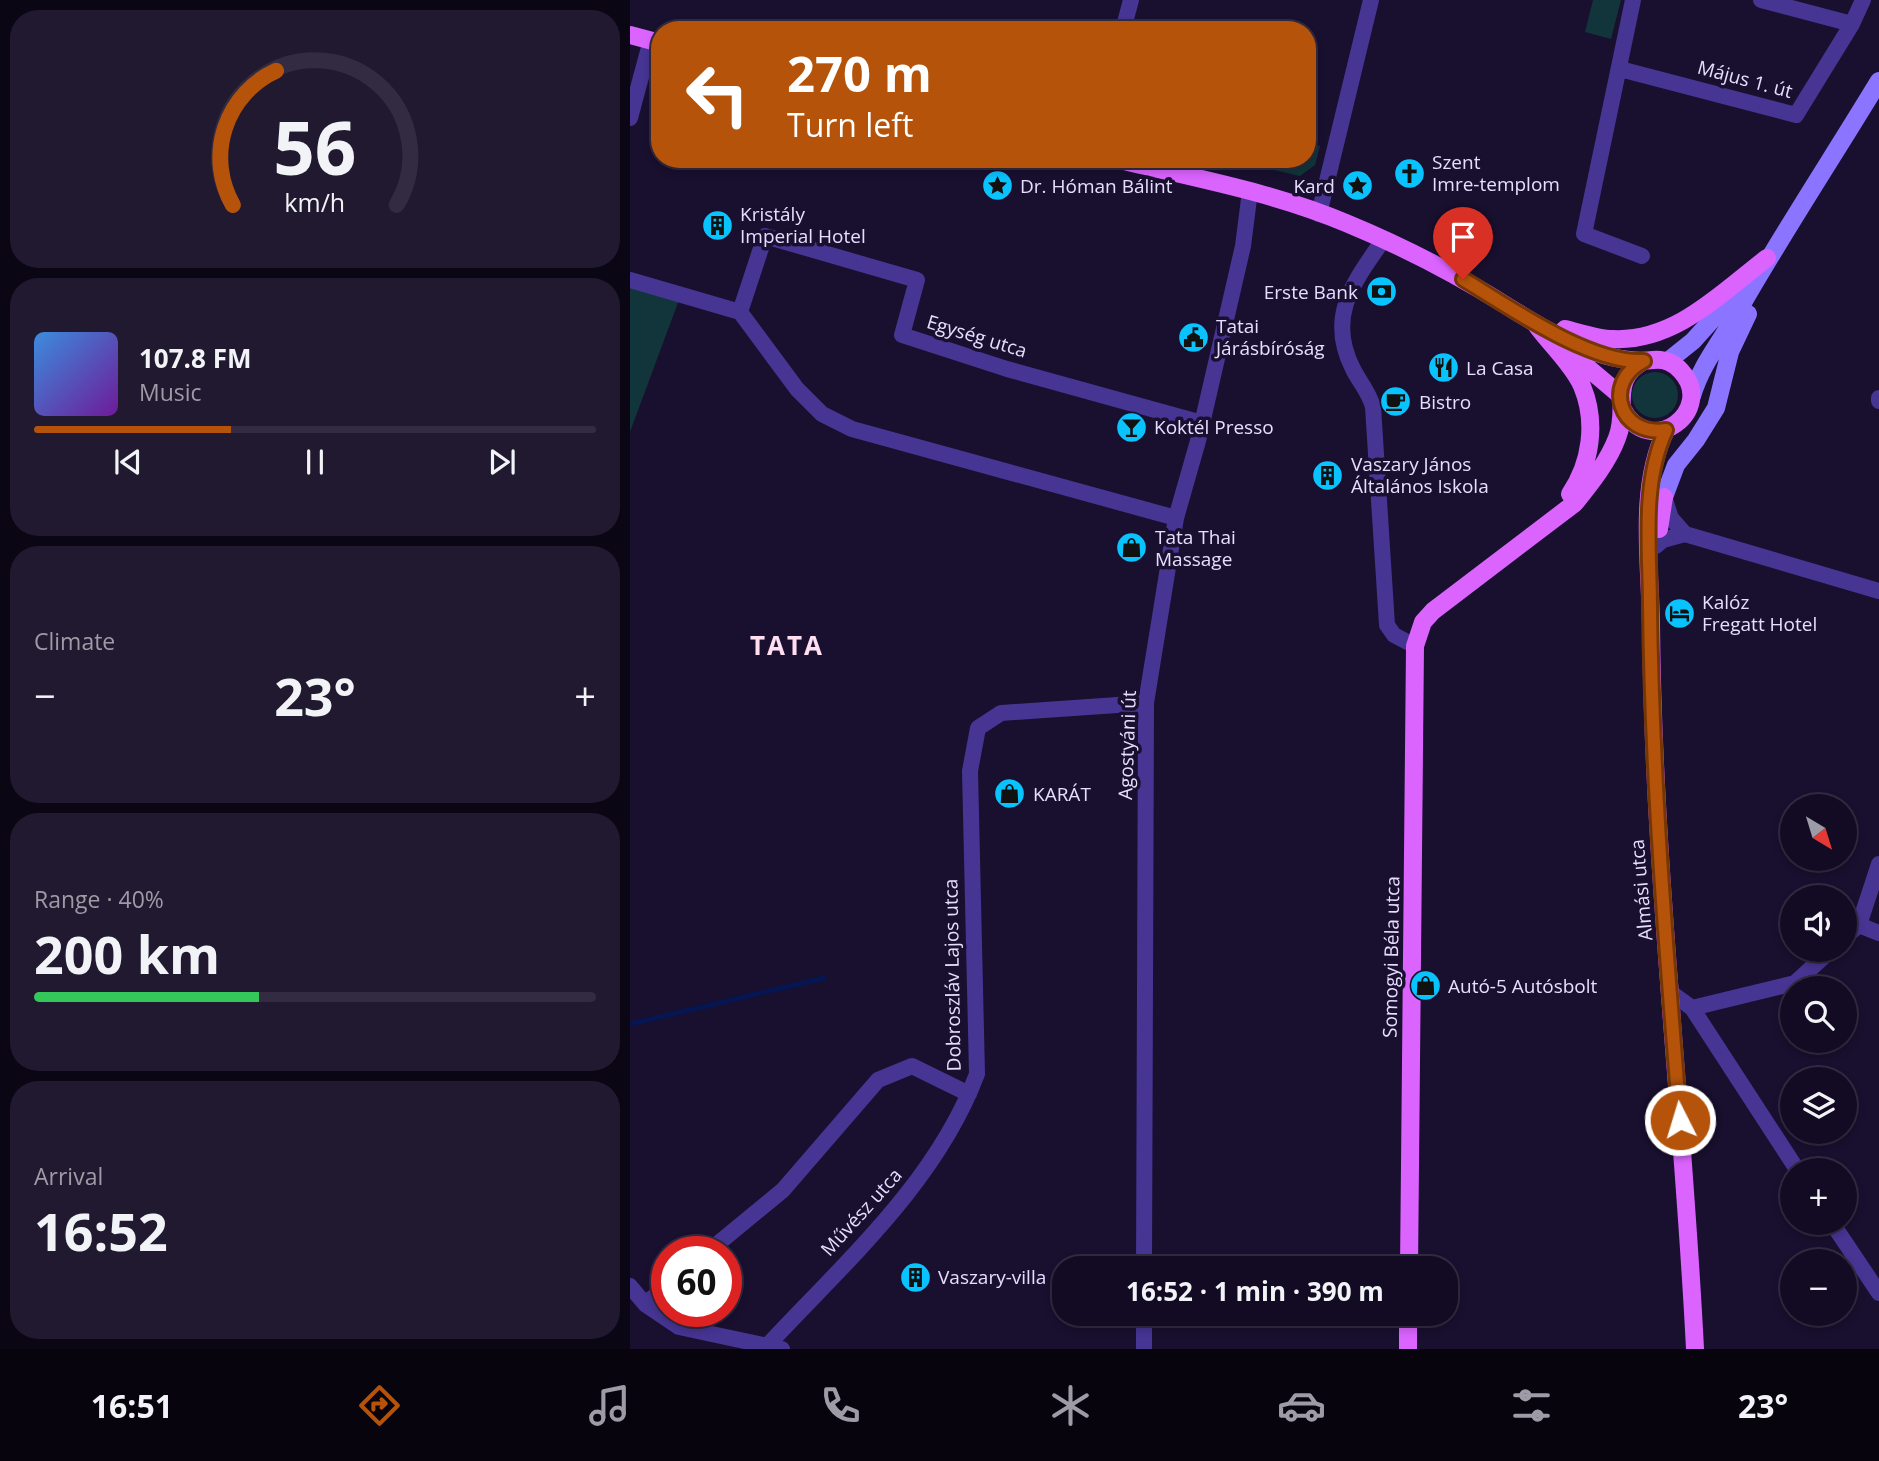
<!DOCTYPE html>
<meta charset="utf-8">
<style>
:root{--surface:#130b23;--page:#201930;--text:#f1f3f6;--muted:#9d9ba6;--line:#322b41;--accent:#b45309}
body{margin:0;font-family:"Open Sans",sans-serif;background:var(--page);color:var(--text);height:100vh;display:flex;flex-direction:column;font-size:26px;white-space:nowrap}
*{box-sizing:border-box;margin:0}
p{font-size:23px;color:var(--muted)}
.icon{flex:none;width:38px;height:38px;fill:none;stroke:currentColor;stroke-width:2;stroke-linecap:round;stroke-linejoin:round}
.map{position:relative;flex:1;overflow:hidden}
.drawer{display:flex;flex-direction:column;gap:10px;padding:10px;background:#0a0613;width:630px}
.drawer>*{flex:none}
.hud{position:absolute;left:21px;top:21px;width:665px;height:147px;border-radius:28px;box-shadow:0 4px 10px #0003,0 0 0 2px var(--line);background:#b45309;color:#fff;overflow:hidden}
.needle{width:46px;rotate:142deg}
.tools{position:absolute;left:1150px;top:794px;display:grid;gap:14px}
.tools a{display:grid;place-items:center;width:77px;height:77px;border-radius:50%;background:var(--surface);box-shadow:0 4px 10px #0003,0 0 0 2px var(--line);font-size:35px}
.speed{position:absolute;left:21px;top:1236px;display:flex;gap:14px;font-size:35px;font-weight:700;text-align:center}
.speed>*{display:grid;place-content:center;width:91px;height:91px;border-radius:50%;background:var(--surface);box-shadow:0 4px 10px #0003,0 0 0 2px var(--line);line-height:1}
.speed .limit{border:10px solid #d22;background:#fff;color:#111}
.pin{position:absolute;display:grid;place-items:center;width:60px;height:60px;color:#fff;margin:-72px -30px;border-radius:50% 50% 50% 0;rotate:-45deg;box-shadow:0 0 7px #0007}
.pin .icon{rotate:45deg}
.me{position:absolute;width:77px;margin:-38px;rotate:355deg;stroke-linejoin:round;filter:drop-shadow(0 0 5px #0008)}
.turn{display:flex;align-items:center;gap:24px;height:147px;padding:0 21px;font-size:32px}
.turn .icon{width:91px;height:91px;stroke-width:2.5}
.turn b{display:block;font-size:49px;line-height:60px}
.big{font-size:52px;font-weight:700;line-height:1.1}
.drawer .widget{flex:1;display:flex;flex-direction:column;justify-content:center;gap:10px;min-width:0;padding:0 24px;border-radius:28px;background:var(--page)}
.drawer .dial{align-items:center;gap:0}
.dial svg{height:182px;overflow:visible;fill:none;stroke:var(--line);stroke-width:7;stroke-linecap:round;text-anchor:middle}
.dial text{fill:var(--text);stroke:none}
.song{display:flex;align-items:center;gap:21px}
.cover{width:84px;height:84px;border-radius:10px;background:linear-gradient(135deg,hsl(210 70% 55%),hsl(280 70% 35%))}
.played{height:7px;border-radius:4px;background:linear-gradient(90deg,var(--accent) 35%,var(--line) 35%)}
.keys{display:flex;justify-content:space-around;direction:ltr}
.heat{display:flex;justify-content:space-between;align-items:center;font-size:38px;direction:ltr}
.charge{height:10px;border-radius:5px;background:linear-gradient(90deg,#34c759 40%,var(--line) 0)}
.trip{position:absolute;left:422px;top:1256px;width:406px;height:70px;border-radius:28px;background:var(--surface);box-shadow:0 4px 10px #0003,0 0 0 2px var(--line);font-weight:700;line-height:70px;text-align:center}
.menu{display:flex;height:112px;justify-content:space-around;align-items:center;background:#08040e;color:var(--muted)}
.menu .icon{width:49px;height:49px}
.menu .selected{color:var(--accent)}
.menu b{font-size:32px;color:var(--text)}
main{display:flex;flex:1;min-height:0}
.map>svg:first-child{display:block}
.green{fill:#11353a}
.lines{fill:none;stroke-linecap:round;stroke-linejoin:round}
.stream{stroke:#051652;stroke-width:5}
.minor{stroke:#463593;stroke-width:16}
.secondary{stroke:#8b74ff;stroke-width:18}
.primary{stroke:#db64ff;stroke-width:18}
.route-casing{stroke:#753606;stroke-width:18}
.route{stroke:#b45309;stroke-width:12}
.labels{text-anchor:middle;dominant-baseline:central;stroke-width:7;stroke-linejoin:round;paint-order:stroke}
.street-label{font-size:19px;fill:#e6ddff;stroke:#190f2f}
.poi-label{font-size:19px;fill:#e6ddff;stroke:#190f2f;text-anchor:start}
.district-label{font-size:26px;font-weight:bold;letter-spacing:2px;fill:#ffdfef;stroke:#190f2f}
</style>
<main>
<section class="drawer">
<div class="widget dial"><svg viewBox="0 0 100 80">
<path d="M14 69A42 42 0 1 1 86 69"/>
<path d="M14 69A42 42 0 0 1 33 10" stroke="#b45309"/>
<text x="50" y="56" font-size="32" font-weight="700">56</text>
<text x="50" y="72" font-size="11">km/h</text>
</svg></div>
<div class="widget">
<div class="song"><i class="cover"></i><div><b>107.8 FM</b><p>Music</p></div></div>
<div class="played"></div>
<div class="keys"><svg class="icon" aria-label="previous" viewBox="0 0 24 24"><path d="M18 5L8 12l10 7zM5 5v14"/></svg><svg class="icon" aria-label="pause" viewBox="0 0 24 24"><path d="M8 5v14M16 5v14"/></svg><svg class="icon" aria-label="next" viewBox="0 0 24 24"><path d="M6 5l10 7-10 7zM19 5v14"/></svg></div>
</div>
<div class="widget"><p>Climate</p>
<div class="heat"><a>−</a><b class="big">23°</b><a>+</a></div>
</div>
<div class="widget"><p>Range · 40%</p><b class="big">200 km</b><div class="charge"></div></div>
<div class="widget"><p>Arrival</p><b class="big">16:52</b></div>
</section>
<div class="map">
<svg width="1249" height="1349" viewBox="0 0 1249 1349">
<rect width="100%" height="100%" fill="#190f2f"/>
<path class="green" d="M963 0H991L981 39 955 32Z
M677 143 690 146 685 165 670 176 596 159H677Z
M0 286 49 300 0 432Z
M1002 395a23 23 0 1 1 46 0a23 23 0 1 1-46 0Z"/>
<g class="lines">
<path class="stream" d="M0 1024 194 978"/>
<path class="minor" d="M1003 0 954 234 1012 256
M1131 0 1222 24
M493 30 501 0
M990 69 1166 115 1222 24 1233 0
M0 118 21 40
M689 214 741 0
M753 240C724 282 696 316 723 369 730 383 739 392 743 407L757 625 764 635 785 646
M0 280 110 312 167 389 192 414 222 429 546 518
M110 312 135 236 287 280 272 335 377 369 572 423
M1249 398V401
M1034 497 1041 518 1055 534 1249 591
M1026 546 1033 540 1055 534
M1229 925 1249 933
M1214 938 1229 925 1249 864
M1040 992 1062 1008 1168 1171
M1062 1008 1165 983 1201 950
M1202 1223 1249 1293
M79 1251 153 1190 248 1080 282 1066 339 1094
M514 1269 516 703 546 518 568 441 613 246 620 191
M0 1286 15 1304 49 1327 152 1349
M15 1304 37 1286
M137 1346C214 1263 306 1183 347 1074L340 771 348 728 371 713 516 703
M514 1349V1314"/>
<path class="secondary" d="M1038 361 1063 341 1116 282
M1062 396C1072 362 1093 339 1110 308 1154 231 1203 157 1249 81
M1034 497 1046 465 1066 440 1086 408 1100 352 1118 314"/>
<path class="primary" d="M0 35 30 43
M486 159C563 178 643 192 716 223 772 246 826 274 877 306 919 332 972 366 1023 360 1035 359 1043 362 1051 371 1087 409 1020 462 992 408
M907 326C920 344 943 365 952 386 967 422 961 463 940 494
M935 329C951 333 968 339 983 339 1045 342 1091 293 1137 258
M926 341 990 395
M1036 430C1008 488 1020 561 1021 623 1023 866 1053 1107 1065 1349
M1029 529 1034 497
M779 1269 785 646 793 622 803 611 945 503C961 483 978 462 987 438 999 409 979 379 1014 361
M778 1349V1314"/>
</g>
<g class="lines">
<defs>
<path id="route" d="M833 279C879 307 960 364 1014 361 972 382 989 437 1036 430 1011 484 1020 549 1020 607 1022 779 1036 949 1050 1120"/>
</defs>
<use href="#route" class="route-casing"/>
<use href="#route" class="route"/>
</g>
<defs>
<symbol id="church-disc" viewBox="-11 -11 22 22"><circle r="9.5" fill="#09c3ff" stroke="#190f2f"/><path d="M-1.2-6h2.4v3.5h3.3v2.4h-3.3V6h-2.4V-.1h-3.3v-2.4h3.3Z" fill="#111"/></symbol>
<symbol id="sight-disc" viewBox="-11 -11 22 22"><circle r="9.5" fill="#09c3ff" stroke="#190f2f"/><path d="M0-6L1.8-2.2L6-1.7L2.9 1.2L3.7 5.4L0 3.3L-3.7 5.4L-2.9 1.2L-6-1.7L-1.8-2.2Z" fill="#111"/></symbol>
<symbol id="building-disc" viewBox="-11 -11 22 22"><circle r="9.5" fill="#09c3ff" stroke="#190f2f"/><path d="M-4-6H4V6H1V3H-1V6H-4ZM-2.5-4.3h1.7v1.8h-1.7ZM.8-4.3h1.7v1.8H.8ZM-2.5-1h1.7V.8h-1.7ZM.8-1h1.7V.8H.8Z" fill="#111"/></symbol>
<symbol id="bank-disc" viewBox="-11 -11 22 22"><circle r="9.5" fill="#09c3ff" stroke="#190f2f"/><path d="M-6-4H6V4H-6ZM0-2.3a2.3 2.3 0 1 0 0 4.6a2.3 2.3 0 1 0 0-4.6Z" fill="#111"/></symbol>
<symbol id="civic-disc" viewBox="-11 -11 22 22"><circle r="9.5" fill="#09c3ff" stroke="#190f2f"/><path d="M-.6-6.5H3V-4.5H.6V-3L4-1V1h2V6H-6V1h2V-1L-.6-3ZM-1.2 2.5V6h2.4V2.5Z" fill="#111"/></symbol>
<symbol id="restaurant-disc" viewBox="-11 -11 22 22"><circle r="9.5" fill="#09c3ff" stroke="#190f2f"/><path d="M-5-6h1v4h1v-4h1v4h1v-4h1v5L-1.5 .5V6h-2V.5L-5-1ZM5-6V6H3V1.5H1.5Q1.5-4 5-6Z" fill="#111"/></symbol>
<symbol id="cafe-disc" viewBox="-11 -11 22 22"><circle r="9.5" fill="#09c3ff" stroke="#190f2f"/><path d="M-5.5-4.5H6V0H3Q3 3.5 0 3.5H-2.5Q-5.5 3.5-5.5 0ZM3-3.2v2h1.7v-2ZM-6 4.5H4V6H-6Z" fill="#111"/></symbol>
<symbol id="bar-disc" viewBox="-11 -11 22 22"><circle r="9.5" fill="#09c3ff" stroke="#190f2f"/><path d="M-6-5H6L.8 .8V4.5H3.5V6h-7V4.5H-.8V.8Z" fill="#111"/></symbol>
<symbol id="shop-disc" viewBox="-11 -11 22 22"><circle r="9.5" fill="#09c3ff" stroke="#190f2f"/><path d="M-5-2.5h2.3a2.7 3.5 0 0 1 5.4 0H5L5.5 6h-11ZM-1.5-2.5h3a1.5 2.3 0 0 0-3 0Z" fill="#111"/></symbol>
<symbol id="hotel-disc" viewBox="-11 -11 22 22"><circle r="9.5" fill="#09c3ff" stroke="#190f2f"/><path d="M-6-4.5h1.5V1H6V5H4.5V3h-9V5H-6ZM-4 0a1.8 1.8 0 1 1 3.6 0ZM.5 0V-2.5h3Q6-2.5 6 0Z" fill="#111"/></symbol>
</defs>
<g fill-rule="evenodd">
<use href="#church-disc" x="762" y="156" width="35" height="35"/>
<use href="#sight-disc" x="350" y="168" width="35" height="35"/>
<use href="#sight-disc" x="710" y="168" width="35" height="35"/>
<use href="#building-disc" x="70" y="208" width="35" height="35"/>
<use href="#bank-disc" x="734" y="274" width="35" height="35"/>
<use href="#civic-disc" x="546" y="320" width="35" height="35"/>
<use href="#restaurant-disc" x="796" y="350" width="35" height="35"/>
<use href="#cafe-disc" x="748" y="384" width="35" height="35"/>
<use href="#bar-disc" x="484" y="410" width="35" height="35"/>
<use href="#building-disc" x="680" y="458" width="35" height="35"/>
<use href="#shop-disc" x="484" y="530" width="35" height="35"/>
<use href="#hotel-disc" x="1032" y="596" width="35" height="35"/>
<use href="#shop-disc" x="362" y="776" width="35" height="35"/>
<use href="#shop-disc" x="778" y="968" width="35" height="35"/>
<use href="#building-disc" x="268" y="1260" width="35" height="35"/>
</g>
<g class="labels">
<g class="street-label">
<text transform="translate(1115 79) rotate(15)">Május 1. út</text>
<text transform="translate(347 336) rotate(17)">Egység utca</text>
<text transform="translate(497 745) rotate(-88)">Agostyáni út</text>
<text transform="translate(1011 890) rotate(-95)">Almási utca</text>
<text transform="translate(761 957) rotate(-89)">Somogyi Béla utca</text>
<text transform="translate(322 975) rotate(-91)">Dobroszláv Lajos utca</text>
<text transform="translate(231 1212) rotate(-48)">Művész utca</text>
</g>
<g class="poi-label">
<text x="802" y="162">Szent<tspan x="802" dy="22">Imre-templom</tspan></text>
<text x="390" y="186">Dr. Hóman Bálint</text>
<text x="705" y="186" text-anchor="end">Kard</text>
<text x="110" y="214">Kristály<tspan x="110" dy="22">Imperial Hotel</tspan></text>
<text x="728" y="292" text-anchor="end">Erste Bank</text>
<text x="586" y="326">Tatai<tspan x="586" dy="22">Járásbíróság</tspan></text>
<text x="836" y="368">La Casa</text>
<text x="789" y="402">Bistro</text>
<text x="524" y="427">Koktél Presso</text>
<text x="721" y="464">Vaszary János<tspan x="721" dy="22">Általános Iskola</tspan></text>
<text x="525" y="537">Tata Thai<tspan x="525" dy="22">Massage</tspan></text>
<text x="1072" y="602">Kalóz<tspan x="1072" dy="22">Fregatt Hotel</tspan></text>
<text x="403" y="794">KARÁT</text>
<text x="818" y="986">Autó-5 Autósbolt</text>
<text x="308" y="1277">Vaszary-villa</text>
</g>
<g class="district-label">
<text x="157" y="645">TATA</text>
</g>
</g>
</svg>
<div class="tools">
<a><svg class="needle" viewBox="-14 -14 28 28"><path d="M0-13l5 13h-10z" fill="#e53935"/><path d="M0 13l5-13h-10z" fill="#9d9ba6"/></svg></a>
<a><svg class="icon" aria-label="sound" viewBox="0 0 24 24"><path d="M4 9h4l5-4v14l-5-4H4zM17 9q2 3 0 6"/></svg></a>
<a><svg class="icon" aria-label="search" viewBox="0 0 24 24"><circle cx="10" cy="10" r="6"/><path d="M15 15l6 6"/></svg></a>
<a><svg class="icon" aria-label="layers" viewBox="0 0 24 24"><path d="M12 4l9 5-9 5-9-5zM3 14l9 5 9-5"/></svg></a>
<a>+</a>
<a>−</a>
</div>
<div class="speed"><div class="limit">60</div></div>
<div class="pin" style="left:833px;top:279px;background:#d93025"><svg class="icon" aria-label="arrive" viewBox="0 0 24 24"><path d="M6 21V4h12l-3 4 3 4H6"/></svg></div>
<svg class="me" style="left:1050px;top:1120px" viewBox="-20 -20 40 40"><circle r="17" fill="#b45309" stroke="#fff" stroke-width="3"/><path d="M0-11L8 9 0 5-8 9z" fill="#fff"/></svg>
<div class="trip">16:52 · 1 min · 390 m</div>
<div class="hud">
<div class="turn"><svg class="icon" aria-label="left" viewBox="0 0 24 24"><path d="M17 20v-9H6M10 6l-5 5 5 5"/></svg><div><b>270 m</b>Turn left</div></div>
</div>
</div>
</main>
<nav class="menu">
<b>16:51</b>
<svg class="icon selected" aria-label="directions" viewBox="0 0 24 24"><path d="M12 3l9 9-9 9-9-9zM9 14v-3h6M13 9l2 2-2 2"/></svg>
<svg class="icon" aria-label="music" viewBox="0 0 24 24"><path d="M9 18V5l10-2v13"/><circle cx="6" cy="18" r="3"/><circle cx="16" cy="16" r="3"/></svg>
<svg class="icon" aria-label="phone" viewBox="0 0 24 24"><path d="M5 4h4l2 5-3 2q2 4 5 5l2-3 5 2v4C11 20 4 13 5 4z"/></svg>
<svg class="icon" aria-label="climate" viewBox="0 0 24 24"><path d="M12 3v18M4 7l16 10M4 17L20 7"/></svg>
<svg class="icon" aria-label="car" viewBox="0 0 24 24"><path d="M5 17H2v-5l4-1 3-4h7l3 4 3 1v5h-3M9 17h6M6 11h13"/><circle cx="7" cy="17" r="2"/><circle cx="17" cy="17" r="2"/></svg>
<svg class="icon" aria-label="filters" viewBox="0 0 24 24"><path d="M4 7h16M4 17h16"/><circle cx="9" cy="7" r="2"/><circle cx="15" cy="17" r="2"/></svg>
<b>23°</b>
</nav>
